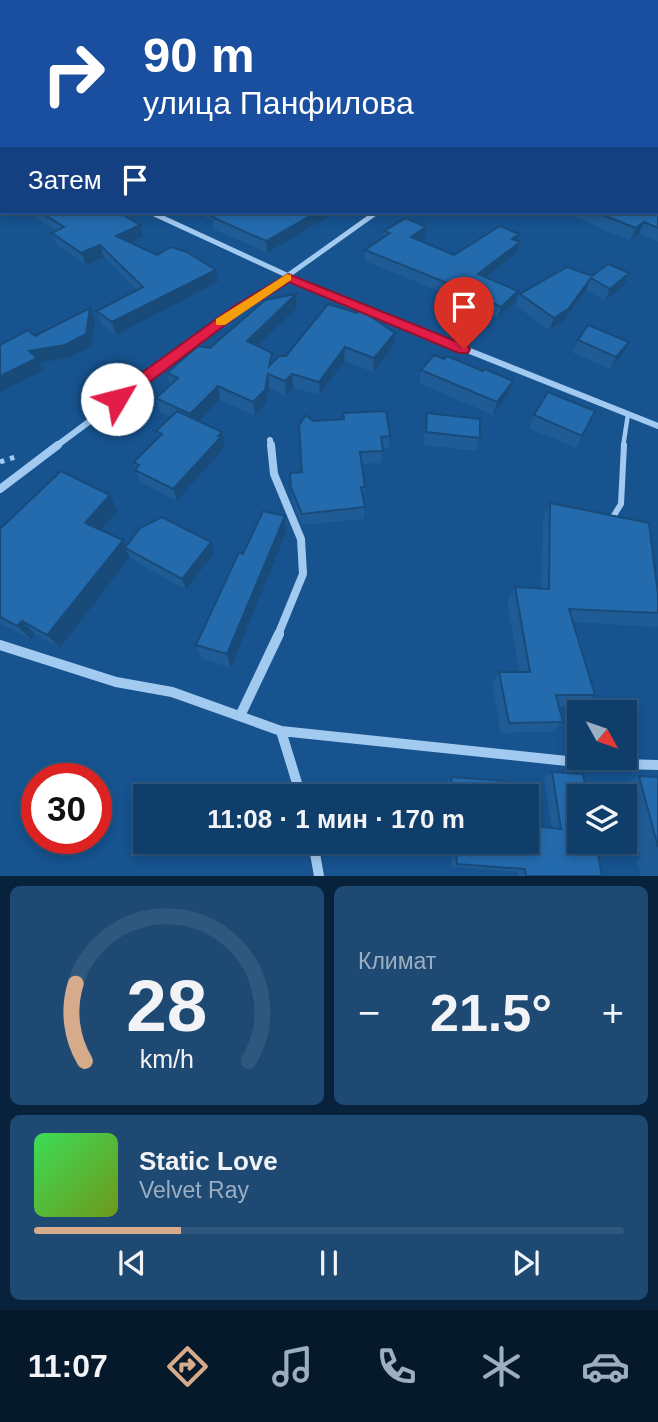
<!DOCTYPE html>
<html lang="ru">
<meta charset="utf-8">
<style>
:root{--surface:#103e6b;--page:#1e4973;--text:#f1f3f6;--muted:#9caec1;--line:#30577e;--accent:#d6ab8b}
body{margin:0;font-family:Arial,sans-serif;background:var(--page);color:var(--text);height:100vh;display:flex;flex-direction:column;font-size:26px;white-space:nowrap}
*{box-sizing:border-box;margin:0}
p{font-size:23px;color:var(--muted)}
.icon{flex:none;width:38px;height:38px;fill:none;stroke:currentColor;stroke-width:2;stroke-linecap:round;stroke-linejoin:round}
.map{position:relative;height:876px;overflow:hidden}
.panel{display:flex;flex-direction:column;gap:10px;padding:10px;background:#09223b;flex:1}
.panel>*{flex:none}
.guide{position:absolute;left:0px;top:0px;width:658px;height:214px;box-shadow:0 4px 10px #0003,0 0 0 2px var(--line);background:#1a4fa0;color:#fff;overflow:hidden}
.needle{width:46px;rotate:130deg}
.fabs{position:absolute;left:567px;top:700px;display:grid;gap:14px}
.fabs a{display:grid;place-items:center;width:70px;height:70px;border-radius:0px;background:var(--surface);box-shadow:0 4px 10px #0003,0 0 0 2px var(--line);font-size:35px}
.speed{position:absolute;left:21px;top:763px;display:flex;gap:14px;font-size:35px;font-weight:700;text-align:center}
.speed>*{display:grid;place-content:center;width:91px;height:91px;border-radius:50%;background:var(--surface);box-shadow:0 4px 10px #0003,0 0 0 2px var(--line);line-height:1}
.speed .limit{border:10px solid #d22;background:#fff;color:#111}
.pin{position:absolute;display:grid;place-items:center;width:60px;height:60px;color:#fff;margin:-72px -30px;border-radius:50% 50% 50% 0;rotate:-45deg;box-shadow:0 0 7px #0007}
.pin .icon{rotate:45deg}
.me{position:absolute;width:77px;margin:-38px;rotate:53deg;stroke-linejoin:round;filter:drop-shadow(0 0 5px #0008)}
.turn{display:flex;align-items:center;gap:24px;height:147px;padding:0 28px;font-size:32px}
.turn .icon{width:91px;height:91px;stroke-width:2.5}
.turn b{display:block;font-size:49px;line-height:60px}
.then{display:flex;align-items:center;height:66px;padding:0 28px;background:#0003;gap:14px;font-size:26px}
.big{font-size:52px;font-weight:600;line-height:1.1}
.panel .widget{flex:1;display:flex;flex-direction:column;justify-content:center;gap:10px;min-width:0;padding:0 24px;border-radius:10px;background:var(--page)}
.panel .dial{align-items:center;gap:0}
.dial svg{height:182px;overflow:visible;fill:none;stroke:var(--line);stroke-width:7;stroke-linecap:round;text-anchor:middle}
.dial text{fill:var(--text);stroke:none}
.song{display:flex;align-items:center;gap:21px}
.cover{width:84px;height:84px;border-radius:10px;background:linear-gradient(135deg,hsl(130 70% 55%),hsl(80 70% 35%))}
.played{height:7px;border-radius:4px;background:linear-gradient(90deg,var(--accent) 25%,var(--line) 25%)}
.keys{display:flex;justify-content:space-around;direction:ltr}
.heat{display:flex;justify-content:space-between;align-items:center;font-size:38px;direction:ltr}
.panel .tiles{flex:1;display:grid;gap:10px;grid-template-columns:1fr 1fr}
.widget:last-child{grid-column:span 2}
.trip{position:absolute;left:133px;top:784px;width:406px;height:70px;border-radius:0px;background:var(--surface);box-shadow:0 4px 10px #0003,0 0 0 2px var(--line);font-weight:600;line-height:70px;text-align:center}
.tabs{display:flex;height:112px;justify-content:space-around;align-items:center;background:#06192b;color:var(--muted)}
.tabs .icon{width:49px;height:49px}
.tabs .on{color:var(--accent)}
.tabs b{font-size:32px;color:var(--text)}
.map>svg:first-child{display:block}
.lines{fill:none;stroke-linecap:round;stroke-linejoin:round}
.path{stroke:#a2caf0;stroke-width:5;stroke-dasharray:4.5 6;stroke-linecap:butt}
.service-far1{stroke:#a2caf0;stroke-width:4.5}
.service{stroke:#a2caf0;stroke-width:6}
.minor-far3{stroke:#a2caf0;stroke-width:5}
.minor-far2{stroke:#a2caf0;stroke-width:6}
.minor-far1{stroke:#a2caf0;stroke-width:8}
.minor{stroke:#a2caf0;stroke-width:10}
.wall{fill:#1f5c96}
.shaded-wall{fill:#194b7a}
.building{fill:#246bae;stroke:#194b7a;stroke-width:2}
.route{fill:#e11d48;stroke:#92132f;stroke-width:2}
.slow{fill:#f59e0b}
</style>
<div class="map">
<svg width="658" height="876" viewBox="0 0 658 876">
<rect width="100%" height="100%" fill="#16538f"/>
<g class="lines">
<path class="path" d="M0 462 15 457"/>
<path class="service-far1" d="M623 447 628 414"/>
<path class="service" d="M613 517 621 504 624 445"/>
<path class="minor-far3" d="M150 212 343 301
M252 301 377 212"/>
<path class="minor-far2" d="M339 299 658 426
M270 440 271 447
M55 447 254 299"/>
<path class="minor-far1" d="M271 445 274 474 301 539 303 574 278 635
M0 489 58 445"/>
<path class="minor" d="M0 645 116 682 172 692 281 731 586 763 658 765
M240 716 279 634
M281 731 301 796
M313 842 319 876"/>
</g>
<path class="wall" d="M656 125 658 126V242L639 234 630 240 611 233 565 212H656Z
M28 212H126L121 214 143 236 130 242 218 282 116 335 101 324 97 311 137 290 104 257 86 265 57 245 52 233 56 231Z
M196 212H334L267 253 214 229 212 220Z
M384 231 425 238 420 241 454 255 517 240 520 242 517 252 485 277 518 291 515 302 498 318 488 313 486 316 455 302 456 298 365 261V250L383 238Z
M629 273 624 285 605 301 586 290 563 321 549 330 516 306 520 294 592 276Z
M296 294 297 308 258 346 273 362 286 356 395 333 393 347 373 372 344 361 320 395 293 388 286 395 269 388 266 403 255 416 220 400 199 421 225 444 223 446V449L177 501 140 482 135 470 136 468 134 462 158 438 156 431 171 417 160 412 156 398 170 385 167 373 210 348Z
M578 340 629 342 623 354 610 369 573 353Z
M444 359 513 381 509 393 493 415 419 383 421 370Z
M595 411 576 448 529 428 534 415Z
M343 413 390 436 388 449H382L381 463 362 464 365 487 364 499 365 507 364 519 302 525 292 500 291 488 302 472 313 421 343 419Z
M427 413 480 438 476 451 423 445 425 426Z
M110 495 118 511 101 530 123 540 126 546 214 553 186 590 131 559 130 557 60 648 35 634 31 639 0 623V529Z
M550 503 658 595V626L657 627 573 622 595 695 583 705 559 706 563 722 552 732 501 733 492 684 499 672H519L507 601 515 587 541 588 543 518Z
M285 516 286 533 231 668 202 659 196 645Z
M552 772 602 876H518V872L452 867 450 842H527L552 828 544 778Z
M639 776 658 777V876H641L637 860 641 859 623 784Z
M451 777 506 796H448L447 782Z"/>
<path class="shaded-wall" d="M2 186V200H0V187Z
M317 212H334V213L267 253 266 241Z
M644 222 639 234 630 240 636 228Z
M140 225 143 236 119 248 116 236Z
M426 227 425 238 410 248 411 237Z
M519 234 516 245 520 242 517 252 476 285 478 274 512 239Z
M100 245 104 257 86 265 81 253Z
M216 270 218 282 116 335 112 322Z
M629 273 624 285 605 301 610 289Z
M591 278 586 290 563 321 549 330 554 318Z
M518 291 515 302 498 318 501 307Z
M296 294 297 308 249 355 247 341Z
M491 302 488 313 486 316 488 305Z
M90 308 95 321 91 346 71 357 39 363 43 370 0 392V376L29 351Z
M395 333 393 347 373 372 374 358Z
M629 342 623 354 610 369 616 357Z
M345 347 344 361 320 395 319 382Z
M268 374 269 388 266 403 255 416 253 402Z
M292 374 293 388 286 395 285 381Z
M513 381 509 393 493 415 497 402Z
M218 386 220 400 193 427 190 414Z
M222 432 225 444 223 446V449L177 501 173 489Z
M110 495 118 511 94 538 85 523Z
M285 516 286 533 231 668 227 654Z
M123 540 128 550 125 548 130 557 60 648 47 635Z
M211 542 214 553 186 590 182 579Z
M22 621 35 634 31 639 17 626Z"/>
<path class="building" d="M0 96H2V186L0 187Z
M656 125 658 126V200L656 199Z
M656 210H658V228L644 222 636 228 595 212H656Z
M40 212H118L140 225 116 236 157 255 171 247 187 252 216 270 112 322 97 311 143 287 100 245 81 253 52 233 64 227Z
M219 212H317L266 241 212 217 220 213Z
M406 218 426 227 411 237 454 255 500 226 519 234 512 239 520 242 478 274 518 291 501 307 491 302 488 305 457 291 460 288 365 250 390 233 384 231Z
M608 264 629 273 610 289 591 278 568 309 554 318 520 294 567 267 592 276Z
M296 294 247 341 272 353 269 366 279 356H286L328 304 357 313 361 310 395 333 374 358 345 347 319 382 292 374 285 381 268 374 265 390 253 402 218 386 190 414 156 398 178 378 167 373 198 346 210 348 265 300Z
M90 308 86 334 65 345 29 351 37 358 0 376V345L28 330 35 336Z
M588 325 629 342 616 357 578 340Z
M434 355 444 359 447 356 483 371 485 369 513 381 497 402 421 370Z
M548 392 595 411 582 436 534 415Z
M177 411 222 432 218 436 221 437 173 489 135 470 139 465 134 462 162 434 156 431Z
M386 411 390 436 381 437 383 451 360 452 365 487H361L365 507 302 514 291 488 290 473 302 472 299 425 306 415 313 421 344 419 343 413Z
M427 413 480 419V438L426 432Z
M61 471 110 495 85 523 123 540 47 635 22 621 17 626 0 617V529Z
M550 503 649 523 658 595V613L569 609 595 695H556L563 722 509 723 499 672H530L515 587 549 589Z
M263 511 285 516 227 654 196 645 239 552 243 554Z
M162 517 211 542 182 579 125 548 140 528Z
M552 772 583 774 587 796H579V842H596L602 876H526L525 869 457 864 455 842H527V825L561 829Z
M639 776 658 777V847Z
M451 777 505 781 506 796H452Z"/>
<linearGradient id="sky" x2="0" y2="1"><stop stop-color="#0c2e4f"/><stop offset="0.44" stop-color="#36669b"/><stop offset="1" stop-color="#36669b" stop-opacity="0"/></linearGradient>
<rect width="658" height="219" fill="url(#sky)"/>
<path class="route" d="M288 274 468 346 470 349 468 353H459L289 282 242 312 122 403H111L109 399 111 395 233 307Z"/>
<path class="slow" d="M287 274 291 275V280L225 325H216V319Z"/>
</svg>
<div class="fabs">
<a><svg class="needle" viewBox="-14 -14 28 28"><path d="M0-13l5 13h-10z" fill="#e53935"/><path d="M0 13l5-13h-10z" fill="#9caec1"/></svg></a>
<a><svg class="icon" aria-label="layers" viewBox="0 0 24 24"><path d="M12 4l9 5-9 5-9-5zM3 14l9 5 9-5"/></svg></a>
</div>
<div class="speed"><div class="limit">30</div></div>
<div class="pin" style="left:464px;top:349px;background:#d93025"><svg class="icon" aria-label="arrive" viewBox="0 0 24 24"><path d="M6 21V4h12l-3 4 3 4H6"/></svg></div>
<svg class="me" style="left:117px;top:399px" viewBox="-20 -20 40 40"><circle r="19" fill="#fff"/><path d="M0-13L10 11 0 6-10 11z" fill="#e11d48"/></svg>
<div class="trip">11:08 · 1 мин · 170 m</div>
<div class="guide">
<div class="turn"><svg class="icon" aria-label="right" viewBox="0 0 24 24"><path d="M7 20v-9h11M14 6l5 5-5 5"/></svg><div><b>90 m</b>улица Панфилова</div></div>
<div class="then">Затем<svg class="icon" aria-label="arrive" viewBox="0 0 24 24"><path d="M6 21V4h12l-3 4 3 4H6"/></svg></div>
</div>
</div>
<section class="panel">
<div class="tiles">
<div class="widget dial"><svg viewBox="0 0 100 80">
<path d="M14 69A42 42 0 1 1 86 69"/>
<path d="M14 69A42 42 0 0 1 10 35" stroke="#d6ab8b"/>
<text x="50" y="56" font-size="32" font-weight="700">28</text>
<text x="50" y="72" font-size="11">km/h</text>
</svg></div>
<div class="widget"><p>Климат</p>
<div class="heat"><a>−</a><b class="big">21.5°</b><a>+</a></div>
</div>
<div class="widget">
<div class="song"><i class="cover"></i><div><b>Static Love</b><p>Velvet Ray</p></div></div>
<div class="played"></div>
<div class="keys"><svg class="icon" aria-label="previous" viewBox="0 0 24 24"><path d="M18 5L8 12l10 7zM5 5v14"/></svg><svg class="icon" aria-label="pause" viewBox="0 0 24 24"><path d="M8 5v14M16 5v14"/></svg><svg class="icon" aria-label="next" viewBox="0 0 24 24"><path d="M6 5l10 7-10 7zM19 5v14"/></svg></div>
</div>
</div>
</section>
<nav class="tabs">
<b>11:07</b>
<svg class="icon on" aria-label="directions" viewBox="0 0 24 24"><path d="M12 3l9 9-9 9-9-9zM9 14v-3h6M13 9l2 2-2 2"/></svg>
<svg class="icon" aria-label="music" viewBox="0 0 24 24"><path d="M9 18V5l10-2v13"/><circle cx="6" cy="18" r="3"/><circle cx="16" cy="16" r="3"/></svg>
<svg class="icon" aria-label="phone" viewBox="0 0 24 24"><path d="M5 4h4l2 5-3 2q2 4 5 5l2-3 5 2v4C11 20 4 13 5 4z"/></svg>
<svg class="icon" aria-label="climate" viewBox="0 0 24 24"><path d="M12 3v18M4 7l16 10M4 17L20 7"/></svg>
<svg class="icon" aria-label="car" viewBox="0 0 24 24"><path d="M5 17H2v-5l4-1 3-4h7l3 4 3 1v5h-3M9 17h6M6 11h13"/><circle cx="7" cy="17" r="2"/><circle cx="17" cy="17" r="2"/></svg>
</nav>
